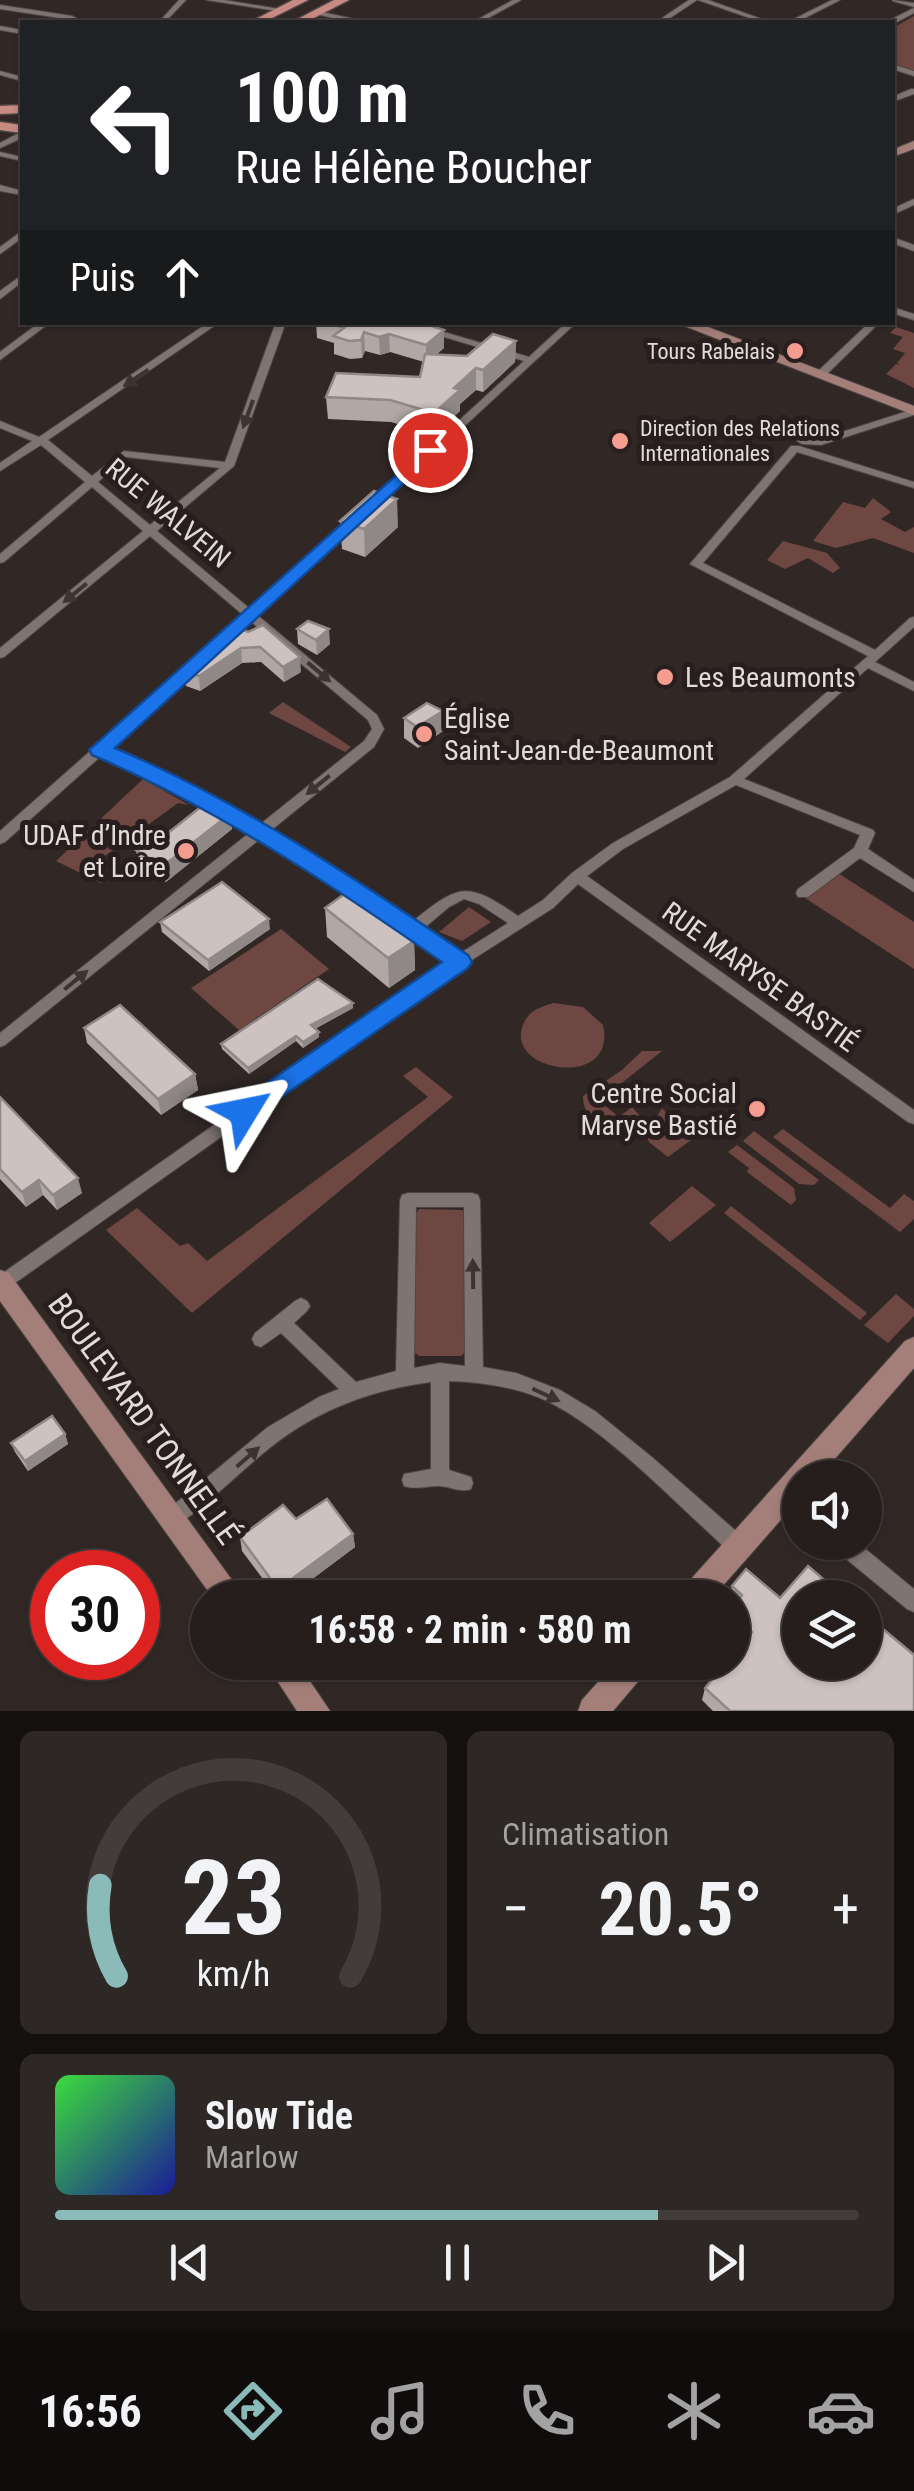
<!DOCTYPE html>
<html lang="fr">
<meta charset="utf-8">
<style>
:root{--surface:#251e1c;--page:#2d2725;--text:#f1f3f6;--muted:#a3a2a3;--line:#423c3b;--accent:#8bbbb9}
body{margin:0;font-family:"Roboto Condensed",sans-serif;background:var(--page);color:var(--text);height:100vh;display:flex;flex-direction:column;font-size:38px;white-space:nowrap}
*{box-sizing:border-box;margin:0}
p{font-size:32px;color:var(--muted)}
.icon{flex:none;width:55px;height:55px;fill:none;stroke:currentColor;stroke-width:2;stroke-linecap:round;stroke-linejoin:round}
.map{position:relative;height:1711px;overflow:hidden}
.panel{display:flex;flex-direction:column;gap:20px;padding:20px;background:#14100f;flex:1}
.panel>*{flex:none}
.banner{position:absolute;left:20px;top:20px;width:875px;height:305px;border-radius:0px;box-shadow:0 2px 8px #0004,0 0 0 2px var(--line);background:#202124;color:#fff;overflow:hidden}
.tools{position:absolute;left:782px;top:1460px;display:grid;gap:20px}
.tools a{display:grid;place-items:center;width:100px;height:100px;border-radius:50%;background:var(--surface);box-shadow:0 2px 8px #0004,0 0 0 2px var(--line);font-size:50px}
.speed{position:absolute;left:30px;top:1550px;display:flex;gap:20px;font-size:50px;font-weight:700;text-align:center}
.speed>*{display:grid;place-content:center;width:130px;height:130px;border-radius:50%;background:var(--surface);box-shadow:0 2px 8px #0004,0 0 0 2px var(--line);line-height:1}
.speed .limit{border:15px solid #d22;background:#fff;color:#111}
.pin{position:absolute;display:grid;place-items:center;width:85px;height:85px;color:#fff;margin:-42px;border:5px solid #fff;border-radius:50%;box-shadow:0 2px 10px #0007}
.me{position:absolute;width:110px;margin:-55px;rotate:55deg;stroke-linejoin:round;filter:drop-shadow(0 0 8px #0008)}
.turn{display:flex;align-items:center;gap:35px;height:210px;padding:0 50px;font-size:45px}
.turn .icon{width:130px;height:130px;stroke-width:2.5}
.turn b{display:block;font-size:70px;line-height:85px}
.then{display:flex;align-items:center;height:95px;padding:0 50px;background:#0003;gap:20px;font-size:38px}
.big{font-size:75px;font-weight:700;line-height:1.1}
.panel .card{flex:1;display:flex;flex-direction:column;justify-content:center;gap:15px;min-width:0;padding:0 35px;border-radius:15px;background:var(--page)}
.panel .dial{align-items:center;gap:0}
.dial svg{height:260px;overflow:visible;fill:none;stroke:var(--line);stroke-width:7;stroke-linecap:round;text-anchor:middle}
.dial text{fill:var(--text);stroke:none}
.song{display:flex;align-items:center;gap:30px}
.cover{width:120px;height:120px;border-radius:15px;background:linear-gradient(135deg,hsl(120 70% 55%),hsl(240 70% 35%))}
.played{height:10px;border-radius:5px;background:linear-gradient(90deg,var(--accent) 75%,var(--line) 75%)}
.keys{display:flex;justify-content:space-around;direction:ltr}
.heat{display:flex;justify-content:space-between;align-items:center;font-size:55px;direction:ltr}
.panel .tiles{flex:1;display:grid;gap:20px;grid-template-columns:1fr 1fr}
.card:last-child{grid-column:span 2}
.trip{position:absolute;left:190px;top:1580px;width:560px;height:100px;border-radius:50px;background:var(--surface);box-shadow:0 2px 8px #0004,0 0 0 2px var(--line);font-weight:700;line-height:100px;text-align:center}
.dock{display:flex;height:160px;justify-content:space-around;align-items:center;background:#0f0c0b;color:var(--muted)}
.dock .icon{width:70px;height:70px}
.dock .active{color:var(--accent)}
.dock b{font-size:45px;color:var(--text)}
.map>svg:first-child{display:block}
.green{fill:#6f4742}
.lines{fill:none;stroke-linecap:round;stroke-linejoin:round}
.street-casing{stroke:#4d4644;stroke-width:2}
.secondary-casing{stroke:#4d4644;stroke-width:2}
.primary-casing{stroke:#4d4644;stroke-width:3}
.street{fill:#7f7472;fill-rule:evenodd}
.secondary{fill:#a47f7a;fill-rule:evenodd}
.primary{fill:#c88a82;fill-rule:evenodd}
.wall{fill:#b1a7a5}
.shaded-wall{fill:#908886}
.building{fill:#cec2c0;stroke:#908886;stroke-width:2.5}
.oneway{fill:#3d3432}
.route{fill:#1a73e8;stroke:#114b97;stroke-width:2.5}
.poi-dot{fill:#f59c91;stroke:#271e1d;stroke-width:4}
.labels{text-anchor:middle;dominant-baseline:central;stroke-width:10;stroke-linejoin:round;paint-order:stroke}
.far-poi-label{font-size:22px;fill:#e1dbda;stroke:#271e1d;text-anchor:end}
.street-label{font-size:28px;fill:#e1dbda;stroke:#271e1d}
.poi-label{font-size:28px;fill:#e1dbda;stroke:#271e1d;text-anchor:start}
.near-street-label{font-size:32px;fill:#e1dbda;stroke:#271e1d}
</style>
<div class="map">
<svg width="914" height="1711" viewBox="0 0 914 1711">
<rect width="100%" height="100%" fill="#312826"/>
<path class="green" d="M914 16V72L893 65V28Z
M896 327 914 333V388L886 374 896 364 900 365 897 363 905 353 893 349 903 337 890 333Z
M873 498 891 512 881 519 905 532 914 527V553L873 538 836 548 813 541 843 502 865 508Z
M783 541 827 553 840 568 833 573 808 558 785 569 767 560Z
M283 702 351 747 345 752 269 713Z
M143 779 189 805 178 803 105 856 107 859 96 867 110 876 101 883 56 861Z
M838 873 914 922V969L805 898Z
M469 907 491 922 462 941 439 932Z
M281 929 329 969 239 1030 191 988Z
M553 1003 583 1007 603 1025C618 1090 504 1073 523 1025 528 1011 540 1007 553 1003Z
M642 1051H662L599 1101 619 1117 632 1107 640 1116C618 1129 583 1128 583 1096L622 1070Z
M416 1067 453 1097 192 1313 106 1230 137 1208 180 1246 188 1243 207 1261 428 1097 403 1076Z
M662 1108 691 1140 668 1157 649 1142 646 1134Z
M783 1129 890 1208 904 1194 914 1201V1219L900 1232 773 1137Z
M754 1131 819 1180 814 1185 799 1184 743 1141Z
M737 1145 794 1188 796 1200 791 1205 747 1172 749 1168 728 1152Z
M692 1186 716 1205 670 1242 649 1223Z
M731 1206 867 1313 860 1320 724 1213Z
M419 1209 462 1210 465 1213 467 1350 461 1356H419L414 1352 416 1214Z
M896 1294 914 1309V1316L888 1343 864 1325Z"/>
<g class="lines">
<defs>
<path id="street" d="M179 0H186L165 22H159Z
M206 0H224L286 10 283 12Z
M513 0H521L481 22H473Z
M689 0H697L664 22H656Z
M698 0H708L770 22H761Z
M832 0H840L797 22H788Z
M892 0 914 3V7L893 1Z
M0 5 72 16 76 18 70 22H63L66 19 0 9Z
M914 8V13L893 24 886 22Z
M317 11 359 20 363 22H351L315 14Z
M0 26 22 30V34L0 30Z
M892 64 914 71V76L892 69Z
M0 71 22 77V81L0 75Z
M911 89H914V94L892 102V97Z
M19 133H22V138L0 148V143Z
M0 152 22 157V161L0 156Z
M0 185 22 191V195L0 191Z
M914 199V205L892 215V209Z
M22 231V238L0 254V247Z
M892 237 914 245V251L892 243Z
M22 275V282L0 299V291Z
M892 307 914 314V320L892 313Z
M40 322H51L0 360V352Z
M209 322H220L48 440 92 476 124 451 225 462 276 322H286L234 466 157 531 249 608 349 521 353 520 359 523 256 614 377 715 384 729 374 747 269 832 412 922C460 883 467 881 518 916L543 900 572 873 613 843 730 777 868 656 690 564 791 446H799L914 482V488L797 452 703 563 875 650 910 618 914 617V627L875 662 914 682V691L868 668 744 779 873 830 875 833 868 849 914 880V892L860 858 808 897H798L796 893 798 889 854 848 860 835 736 785 623 849 587 876 914 1110V1124L908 1122 578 884 553 908 464 965 8 1288 0 1290V1275L448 961 368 906 260 839 5 1045 0 1047V1033L249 833 189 799 101 756 5 842 0 844V831L193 660 197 659 203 663 109 749 198 793 258 826 364 741 372 729 368 720 249 620 227 640H219L217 637 219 634 242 614 150 536 4 657 0 658V648L143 531 92 487 4 562 0 563V554L85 482 41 445 0 471V463L32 441 0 428V421L39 437ZM126 457 220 468 150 525 98 482ZM464 899 479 904 508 923 459 954 423 929 449 907Z
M394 322H410L529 357 567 322H577L377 507H369V503L524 361Z
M870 322H880L824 377H816V373Z
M914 409V415L821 445 802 444 797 441 802 438 820 439Z
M408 1193H472L478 1195 480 1200 483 1367 516 1373 560 1390 595 1411 653 1458 745 1539 748 1546 745 1553 738 1555 731 1553C677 1505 610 1432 547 1401 516 1387 483 1382 449 1381V1470L471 1477 473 1483 471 1489C459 1493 450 1486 438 1486 426 1486 416 1490 404 1486L402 1480 404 1474 431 1469V1382C376 1389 325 1407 280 1440 245 1466 215 1499 179 1524L172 1527 165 1524 162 1518 165 1512 268 1427 319 1397 339 1389 281 1333 261 1347 255 1345 252 1339 255 1333 295 1301 301 1298 307 1301 310 1306 307 1311 294 1323 356 1382 396 1371 400 1200 402 1195ZM416 1207H464L465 1366 440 1363 414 1368Z
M783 1486 800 1497V1518L776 1501 774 1495 776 1489Z
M832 1542H857L914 1589V1612L907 1609 834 1549Z"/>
<path id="secondary" d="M914 141V149L892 157V150Z
M674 322H695L914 406V415Z
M0 1270 9 1273 245 1598H213L0 1301Z
M914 1337V1368L818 1478H800V1498L712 1598H679L683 1588 905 1341Z
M265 1662H297L330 1711H297Z
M616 1662H650L646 1672 613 1711H578L582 1700Z"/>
<path id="primary" d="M293 0H308L264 22H250Z
M334 0H349L306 22H292Z
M22 105V113L0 114V106Z
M0 122 22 125V133L0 130Z"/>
</defs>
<use href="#street" class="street-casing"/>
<use href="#secondary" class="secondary-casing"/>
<use href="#primary" class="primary-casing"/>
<use href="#street" class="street"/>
<use href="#secondary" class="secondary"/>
<use href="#primary" class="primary"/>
</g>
<path class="wall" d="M316 322H420L444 348 436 355 467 356 516 341 515 362 483 392 476 390 460 404V411L434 435 391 422 328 419 326 397 420 377 424 362 390 352 380 355 365 351 362 358 350 359 334 354V343L317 338Z
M340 521 398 527 365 557 342 549Z
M297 629 330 644 317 655 298 644Z
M248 632 301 672 284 682 261 662 242 663 200 691 186 686 184 670Z
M443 711V731L418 748 404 738V718Z
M230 814 232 829 166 882 139 865 136 850 163 837Z
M325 908 414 941 415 970 389 988 327 937Z
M160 922 270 929 209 971 162 932Z
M353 1008 315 1029 319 1037 303 1048 296 1041 249 1074 222 1049 221 1044Z
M84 1028 195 1074 198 1090 161 1115 87 1043Z
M0 1097 82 1193 57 1210 43 1195 26 1207 0 1179Z
M65 1434 68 1444 28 1471 15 1452 11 1443Z
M296 1519 353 1534 355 1547 287 1598H277L242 1551 240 1537Z
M732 1586 914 1711H713L702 1700 705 1688 745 1641 732 1630V1606L734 1604 732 1602V1598H729Z"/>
<path class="shaded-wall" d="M444 330V348L426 363V345Z
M364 332 365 351 362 358 361 340Z
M389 334 390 352 380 355 379 337Z
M516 341 515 362 483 392V370Z
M476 368V390L460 404V411L434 435V413L454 388Z
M397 499 398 527 365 557 364 529Z
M329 629 330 644 317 655 316 640Z
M241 648 242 663 200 691 199 676Z
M300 657 301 672 284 682 283 667Z
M443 711V731L418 748 417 727Z
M230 814 232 829 166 882 163 866Z
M269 919 270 929 209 971 208 960Z
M414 941 415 970 389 988 388 958Z
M353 1003V1008L312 1030 311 1025Z
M319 1032V1037L303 1048V1042Z
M296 1036V1041L249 1074 248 1068Z
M195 1074 198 1090 161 1115 158 1099Z
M78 1178 82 1193 57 1210 53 1195Z
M39 1180 43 1195 26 1207 22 1192Z
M65 1434 68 1444 28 1471 25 1461Z
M353 1534 355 1547 287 1598H280L278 1589Z"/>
<path class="building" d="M326 322H420L444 330 426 345 389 334 379 337 364 332 361 340 349 341 333 336 344 328Z
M493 334 516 341 483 370 476 368 454 388 460 390 434 413 390 400 326 397 336 373 420 377 425 354 467 356Z
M374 491 397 499 364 529 340 521Z
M308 621 329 629 316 640 297 629Z
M263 625 300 657 283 667 260 647 241 648 199 676 184 670 234 626 248 632Z
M427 703 443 711 417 727 404 718Z
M207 802 230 814 163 866 136 850 157 834 163 837Z
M222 882 269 919 208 960 160 922Z
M350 890 414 941 388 958 325 908Z
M318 979 353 1003 311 1025 319 1032 303 1042 296 1036 248 1068 221 1044Z
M120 1005 195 1074 158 1099 84 1028Z
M0 1097 78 1178 53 1195 39 1180 22 1192 0 1169Z
M52 1416 65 1434 25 1461 11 1443Z
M327 1499 353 1534 278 1589 240 1537 283 1505 296 1519Z
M808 1566 845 1598H800V1662H865V1614L914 1655V1711H730L705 1688 726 1662H732V1655L752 1632 732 1614V1606L742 1595 732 1586 746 1569 780 1598Z"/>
<defs><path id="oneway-solid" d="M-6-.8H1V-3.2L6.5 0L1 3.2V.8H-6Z" transform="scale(2.5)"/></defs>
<g class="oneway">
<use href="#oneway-solid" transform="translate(136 378) rotate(146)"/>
<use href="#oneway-solid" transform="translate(248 414) rotate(110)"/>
<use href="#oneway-solid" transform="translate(75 593) rotate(141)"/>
<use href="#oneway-solid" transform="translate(319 672) rotate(40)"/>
<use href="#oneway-solid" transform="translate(318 785) rotate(141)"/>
<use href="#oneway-solid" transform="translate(76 980) rotate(-39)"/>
<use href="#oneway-solid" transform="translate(473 1274) rotate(-91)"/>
<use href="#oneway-solid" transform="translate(546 1395) rotate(25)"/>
<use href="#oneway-solid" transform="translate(248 1457) rotate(-41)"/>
</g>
<path class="route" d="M430 445 437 446V453L115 748C240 801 356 879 468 955L472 962 468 968 244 1123 235 1120 231 1112 235 1105 442 962C332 885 216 808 92 755L89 750Z"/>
<g class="poi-dot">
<circle cx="795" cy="351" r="10"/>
<circle cx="620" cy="441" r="10"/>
<circle cx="665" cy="677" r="10"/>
<circle cx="424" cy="734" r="10"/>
<circle cx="186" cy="851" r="10"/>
<circle cx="757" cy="1109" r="10"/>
</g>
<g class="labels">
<g class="far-poi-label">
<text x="775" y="351">Tours Rabelais</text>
<text x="640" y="428" text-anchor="start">Direction des Relations<tspan x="640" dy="25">Internationales</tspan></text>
</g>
<g class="street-label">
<text transform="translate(168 513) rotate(40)">RUE WALVEIN</text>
<text transform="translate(760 977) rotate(36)">RUE MARYSE BASTIÉ</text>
</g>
<g class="poi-label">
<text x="685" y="677">Les Beaumonts</text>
<text x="444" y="718">Église<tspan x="444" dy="32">Saint-Jean-de-Beaumont</tspan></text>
<text x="166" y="835" text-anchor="end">UDAF d’Indre<tspan x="166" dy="32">et Loire</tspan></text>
<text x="737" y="1093" text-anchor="end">Centre Social<tspan x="737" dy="32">Maryse Bastié</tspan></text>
</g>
<g class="near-street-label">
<text transform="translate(144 1419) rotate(54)">BOULEVARD TONNELLÉ</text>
</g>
</g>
</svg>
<div class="tools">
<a><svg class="icon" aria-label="sound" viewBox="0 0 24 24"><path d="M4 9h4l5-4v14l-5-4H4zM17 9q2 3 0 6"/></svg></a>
<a><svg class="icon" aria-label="layers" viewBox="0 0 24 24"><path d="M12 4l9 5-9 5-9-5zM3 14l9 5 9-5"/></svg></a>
</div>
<div class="speed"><div class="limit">30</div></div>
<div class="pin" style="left:430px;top:450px;background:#d93025"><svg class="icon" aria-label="arrive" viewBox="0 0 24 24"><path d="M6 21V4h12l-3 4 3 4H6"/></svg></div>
<svg class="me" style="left:244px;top:1112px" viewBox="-20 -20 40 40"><path d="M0-17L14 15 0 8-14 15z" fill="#1a73e8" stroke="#fff" stroke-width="4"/></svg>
<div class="trip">16:58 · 2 min · 580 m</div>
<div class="banner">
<div class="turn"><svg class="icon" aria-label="left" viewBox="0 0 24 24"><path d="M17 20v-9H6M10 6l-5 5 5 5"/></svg><div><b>100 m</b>Rue Hélène Boucher</div></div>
<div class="then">Puis<svg class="icon" aria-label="ahead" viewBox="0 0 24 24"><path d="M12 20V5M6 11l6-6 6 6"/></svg></div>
</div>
</div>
<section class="panel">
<div class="tiles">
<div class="card dial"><svg viewBox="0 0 100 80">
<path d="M14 69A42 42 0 1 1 86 69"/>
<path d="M14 69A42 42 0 0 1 9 41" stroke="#8bbbb9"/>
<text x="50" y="56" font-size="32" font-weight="700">23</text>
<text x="50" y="72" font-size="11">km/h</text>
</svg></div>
<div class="card"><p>Climatisation</p>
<div class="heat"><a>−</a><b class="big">20.5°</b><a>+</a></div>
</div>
<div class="card">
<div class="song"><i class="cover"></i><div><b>Slow Tide</b><p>Marlow</p></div></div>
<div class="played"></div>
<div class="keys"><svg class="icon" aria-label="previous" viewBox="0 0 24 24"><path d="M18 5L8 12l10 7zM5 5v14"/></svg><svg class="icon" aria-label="pause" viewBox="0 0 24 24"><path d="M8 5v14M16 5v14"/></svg><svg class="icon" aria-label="next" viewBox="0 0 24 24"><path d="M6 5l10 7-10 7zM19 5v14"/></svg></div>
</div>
</div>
</section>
<nav class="dock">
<b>16:56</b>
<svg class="icon active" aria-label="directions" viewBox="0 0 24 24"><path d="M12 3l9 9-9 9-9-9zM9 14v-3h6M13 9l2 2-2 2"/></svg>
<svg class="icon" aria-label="music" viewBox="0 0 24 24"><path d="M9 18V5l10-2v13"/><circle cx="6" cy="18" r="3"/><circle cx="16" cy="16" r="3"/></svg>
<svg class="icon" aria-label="phone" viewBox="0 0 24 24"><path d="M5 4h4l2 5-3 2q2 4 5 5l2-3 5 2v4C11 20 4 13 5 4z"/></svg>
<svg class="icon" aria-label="climate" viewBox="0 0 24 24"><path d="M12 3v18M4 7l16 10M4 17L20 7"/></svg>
<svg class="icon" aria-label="car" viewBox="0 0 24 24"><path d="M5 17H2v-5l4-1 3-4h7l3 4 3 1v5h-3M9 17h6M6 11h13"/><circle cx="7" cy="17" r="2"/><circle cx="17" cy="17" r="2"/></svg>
</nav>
